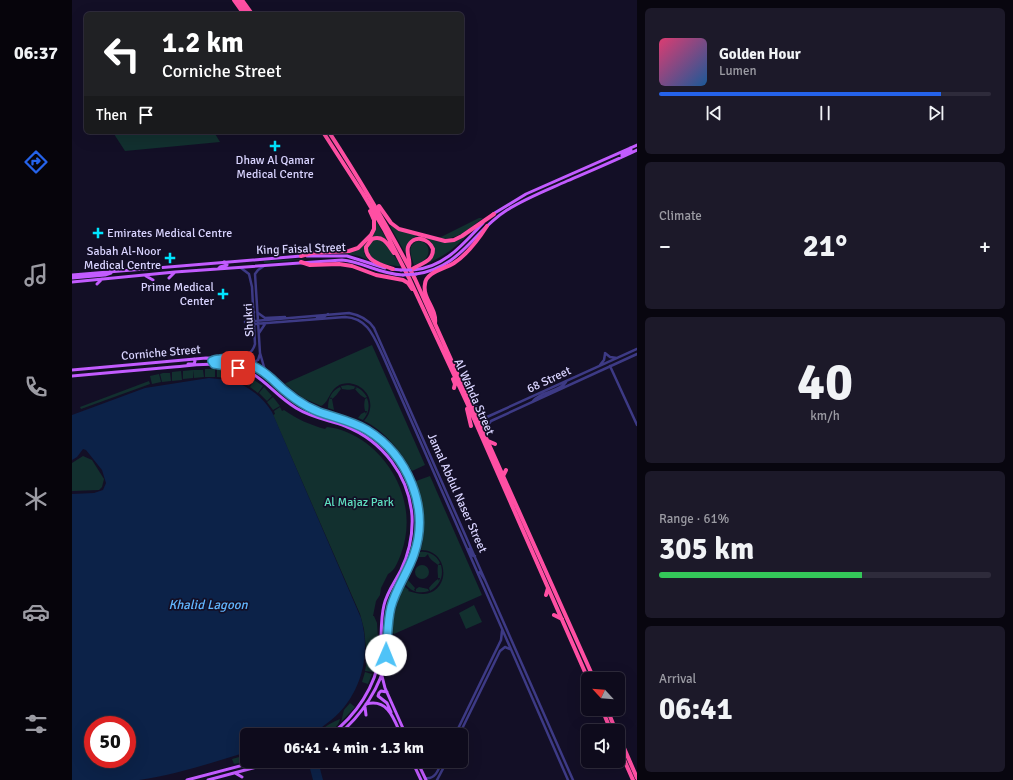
<!DOCTYPE html>
<meta charset="utf-8">
<style>
:root{--surface:#0e0b1c;--page:#1c1929;--text:#f1f3f6;--muted:#9b9ba3;--line:#2e2b3b;--accent:#2563eb}
body{margin:0;font-family:Signika,sans-serif;background:var(--page);color:var(--text);height:100vh;display:flex;flex-direction:column;font-size:15px;white-space:nowrap}
*{box-sizing:border-box;margin:0}
p{font-size:13px;color:var(--muted)}
.icon{flex:none;width:22px;height:22px;fill:none;stroke:currentColor;stroke-width:2;stroke-linecap:round;stroke-linejoin:round}
.map{position:relative;flex:1;overflow:hidden}
.side{display:flex;flex-direction:column;gap:8px;padding:8px;background:#08060f;width:376px}
.side>*{flex:none}
.top-card{position:absolute;left:12px;top:12px;width:380px;height:122px;border-radius:6px;box-shadow:0 4px 16px #0002,0 0 0 1px var(--line);background:#202124;color:#fff;overflow:hidden}
.needle{width:26px;rotate:296deg}
.fabs{position:absolute;left:509px;top:672px;display:grid;gap:8px}
.fabs a{display:grid;place-items:center;width:44px;height:44px;border-radius:6px;background:var(--surface);box-shadow:0 4px 16px #0002,0 0 0 1px var(--line);font-size:20px}
.speed{position:absolute;left:12px;top:716px;display:flex;gap:8px;font-size:20px;font-weight:700;text-align:center}
.speed>*{display:grid;place-content:center;width:52px;height:52px;border-radius:50%;background:var(--surface);box-shadow:0 4px 16px #0002,0 0 0 1px var(--line);line-height:1}
.speed .limit{border:6px solid #d22;background:#fff;color:#111}
.pin{position:absolute;display:grid;place-items:center;width:34px;height:34px;color:#fff;margin:-17px;border-radius:8px;box-shadow:0 2px 6px #0006}
.me{position:absolute;width:44px;margin:-22px;rotate:1deg;stroke-linejoin:round;filter:drop-shadow(0 0 3px #0008)}
.turn{display:flex;align-items:center;gap:14px;height:84px;padding:0 12px;font-size:18px}
.turn .icon{width:52px;height:52px;stroke-width:2.5}
.turn b{display:block;font-size:28px;line-height:34px}
.then{display:flex;align-items:center;height:38px;padding:0 12px;background:#0003;gap:8px;font-size:15px}
.big{font-size:30px;font-weight:800;line-height:1.1}
.side .widget{flex:1;display:flex;flex-direction:column;justify-content:center;gap:6px;min-width:0;padding:0 14px;border-radius:6px;background:var(--page)}
.side .dial{align-items:center;gap:0}
.dial b{font-size:52px;line-height:1}
.song{display:flex;align-items:center;gap:12px}
.cover{width:48px;height:48px;border-radius:6px;background:linear-gradient(135deg,hsl(340 70% 55%),hsl(210 70% 35%))}
.played{height:4px;border-radius:2px;background:linear-gradient(90deg,var(--accent) 85%,var(--line) 85%)}
.keys{display:flex;justify-content:space-around;direction:ltr}
.heat{display:flex;justify-content:space-between;align-items:center;font-size:22px;direction:ltr}
.charge{height:6px;border-radius:3px;background:linear-gradient(90deg,#34c759 61%,var(--line) 0)}
.trip{position:absolute;left:168px;top:728px;width:228px;height:40px;border-radius:6px;background:var(--surface);box-shadow:0 4px 16px #0002,0 0 0 1px var(--line);font-weight:800;line-height:40px;text-align:center}
main{display:flex;flex:1;min-height:0}
.tab-bar{display:flex;flex-direction:column;width:72px;justify-content:space-around;align-items:center;background:#06040b;color:var(--muted)}
.tab-bar .icon{width:28px;height:28px}
.tab-bar .on{color:var(--accent)}
.tab-bar b{font-size:18px;color:var(--text)}
.map>svg:first-child{display:block}
.green{fill:#12302f}
.water{fill:#0c2248;fill-rule:evenodd}
.lines{fill:none;stroke-linecap:round;stroke-linejoin:round}
.minor{stroke:#3d3a85;stroke-width:2.5}
.major{stroke:#c25bff;stroke-width:3}
.highway{stroke:#ff4fa3;stroke-width:4}
.major-bridge{stroke:#c25bff;stroke-width:3}
.route-casing{stroke:#337fa1;stroke-width:10}
.route{stroke:#4fc3f7;stroke-width:7}
.poi-dot{fill:#00e5ff;stroke:#130f26;stroke-width:1.5}
.labels{text-anchor:middle;dominant-baseline:central;stroke-width:3.5;stroke-linejoin:round;paint-order:stroke}
.poi-label{font-size:12px;fill:#d9d4ff;stroke:#130f26;text-anchor:end}
.street-label{font-size:12px;fill:#d9d4ff;stroke:#130f26}
.park-label{font-size:12px;fill:#5fe0c0;stroke:#130f26}
.water-label{font-size:13px;font-style:italic;fill:#62b6ff;stroke:#130f26}
</style>
<main>
<nav class="tab-bar">
<b>06:37</b>
<svg class="icon on" aria-label="directions" viewBox="0 0 24 24"><path d="M12 3l9 9-9 9-9-9zM9 14v-3h6M13 9l2 2-2 2"/></svg>
<svg class="icon" aria-label="music" viewBox="0 0 24 24"><path d="M9 18V5l10-2v13"/><circle cx="6" cy="18" r="3"/><circle cx="16" cy="16" r="3"/></svg>
<svg class="icon" aria-label="phone" viewBox="0 0 24 24"><path d="M5 4h4l2 5-3 2q2 4 5 5l2-3 5 2v4C11 20 4 13 5 4z"/></svg>
<svg class="icon" aria-label="climate" viewBox="0 0 24 24"><path d="M12 3v18M4 7l16 10M4 17L20 7"/></svg>
<svg class="icon" aria-label="car" viewBox="0 0 24 24"><path d="M5 17H2v-5l4-1 3-4h7l3 4 3 1v5h-3M9 17h6M6 11h13"/><circle cx="7" cy="17" r="2"/><circle cx="17" cy="17" r="2"/></svg>
<svg class="icon" aria-label="filters" viewBox="0 0 24 24"><path d="M4 7h16M4 17h16"/><circle cx="9" cy="7" r="2"/><circle cx="15" cy="17" r="2"/></svg>
</nav>
<div class="map">
<svg width="565" height="780" viewBox="0 0 565 780">
<rect width="100%" height="100%" fill="#130f26"/>
<path class="green" d="M45 132H142L148 142 53 151 42 134Z
M407 218H411C397 228 386 241 367 238Z
M304 221 315 240C305 233 290 238 292 251 292 255 295 258 296 260L287 256 269 253 278 252 295 240Z
M319 225 344 235 343 237 336 243 334 252 333 253 318 226Z
M398 232C386 246 373 256 356 263L359 260 360 243 355 239 346 237 347 236 373 242Z
M301 240H308L314 244 329 266C320 266 305 264 298 256 296 254 296 250 295 247Z
M346 241C358 241 360 255 351 261 349 263 345 264 342 265 339 256 334 245 346 241Z
M247 258 192 263V261Z
M300 345 353 465 340 471C330 453 312 430 292 421 295 417 297 415 298 409 301 393 285 380 270 384 257 388 258 402 249 406L231 398 213 384 214 383Z
M133 369H143V377H133Z
M145 369 157 370 155 378 145 377Z
M121 370H131L132 377 122 378Z
M121 370V378L111 379V371Z
M158 370 169 373 166 381 156 378Z
M109 371 110 380 100 381V372Z
M91 373H98L99 381 90 382 88 374Z
M87 374 89 382 80 384 78 376Z
M170 374 181 379 177 386 167 381Z
M182 380 191 386 186 393 178 387Z
M77 381 78 384 9 409 8 407Z
M276 385C285 386 290 389 295 397L293 398C288 395 287 394 283 389L285 388 283 387 282 389C277 390 276 390 270 389L269 386Z
M192 387 200 396 195 401 187 393Z
M268 387 269 389C265 394 265 395 260 399L259 397 258 399H260L262 410 256 408C256 399 259 391 268 387Z
M201 397 208 406 201 410 195 402Z
M295 398C298 406 297 413 291 420L286 418 289 414 293 412 294 414 295 411H293C292 406 292 404 293 399Z
M208 407 210 411 212 410C225 419 238 425 253 429L255 427C269 428 283 435 294 443 328 469 344 513 329 554 326 561 323 571 316 574L309 588 308 595 304 601 301 616H302L305 623 306 639 305 640V647L294 648 292 629 288 614 201 415 203 414 202 411Z
M11 456 20 460 32 479 30 487 27 490 0 491V463Z
M358 476 410 595 322 634 320 632C321 616 326 599 332 586L337 590 336 591C341 592 346 594 351 594 379 593 378 550 349 550 354 528 352 503 344 481Z
M348 552C357 551 364 555 368 563L366 565C361 561 357 559 356 554L353 557H347Z
M343 572a7 7 0 1 1 14 0a7 7 0 1 1-14 0Z
M366 565H369C372 576 368 585 358 591L357 588C360 584 362 582 366 579L367 581 368 578H366C366 573 365 571 366 565Z
M336 580 343 588 342 590 344 591V589L347 587 356 589 357 591C348 594 340 592 334 585Z
M402 605 410 622 394 629 387 613Z
M295 660 304 661 301 672 293 671Z
M293 672 300 674 296 684 290 682Z
M278 703 283 707 269 722 272 710Z
M268 719C267 726 257 735 249 735L248 733C252 726 261 722 268 719Z
M171 756 173 762 162 764 160 759Z"/>
<path class="water" d="M137 378C142 379 150 379 156 380 174 384 190 396 200 412L289 618C300 657 288 700 254 724 249 728 241 734 236 735 232 736 225 735 221 735 206 735 190 735 175 735V752C139 763 103 775 67 780H0V494L22 493 31 490 34 483 30 470 14 450 11 449 5 457 0 460V415L73 388ZM21 725H55V759H21Z
M236 761H246L251 780H241Z"/>
<g class="lines">
<path class="minor" d="M192 266 186 270 183 274 188 353 192 367 197 376
M186 313 193 318 213 317
M246 319 245 317 253 316 256 314
M182 321 277 313C288 315 296 319 302 328L501 780
M173 322 179 317 182 312
M182 324 273 317C296 318 302 337 311 356L496 780
M187 333 193 324
M533 353 538 357 545 358
M178 355 177 359 182 362 186 360 188 354
M159 359C170 357 180 356 183 344L180 287 177 274 169 268
M528 365 532 360 533 354
M538 366 565 425
M461 401C469 391 488 392 494 382
M400 405 406 407 410 415 415 417 565 349
M416 425 419 421 565 354
M397 549 401 556H403
M406 573 408 572 413 580
M383 735 429 640 430 631
M387 735 428 651 433 647 438 649
M353 778C364 780 367 768 370 761
M365 780 375 761"/>
<path class="major" d="M550 157V154L559 150 558 148
M421 214 454 194 565 145
M235 256H275L313 268
M146 269 148 267 155 265V263L152 262
M319 269 329 270
M341 270C372 268 391 244 411 223
M344 274C390 267 400 232 435 210 454 198 475 190 495 181 518 171 542 161 565 150
M0 275 229 256
M74 276 81 280
M0 278 33 275 39 273
M97 278 103 272
M0 282 103 272 270 260C292 262 307 274 331 275
M25 284 30 279
M116 364H122L123 361 122 359
M0 370 134 358C156 358 178 361 196 376 207 385 216 395 229 403 245 413 265 414 282 423 329 445 357 496 344 547 338 570 323 589 318 612 314 627 316 642 314 657 310 686 289 716 266 735
M0 376C34 373 67 370 101 367 119 366 139 362 157 365 189 371 199 393 224 408 240 418 257 420 273 426 311 441 337 476 340 516 341 535 337 553 329 570 323 582 315 592 312 605 308 621 310 638 308 654 304 686 284 716 258 735
M283 430 281 428 284 426 293 430
M310 676 313 688 334 735
M315 692 309 691 307 693 306 696 315 703 319 712
M294 704C316 698 322 719 329 735
M293 707 294 715
M340 761 349 780
M345 761 354 780
M163 773 170 777
M115 780 187 761
M136 780 207 761"/>
<path class="highway" d="M162 0 172 14
M166 0 176 14
M170 0 180 14
M251 132 291 194 313 231 337 278 395 403 516 679
M257 132C288 180 317 228 343 279L522 679
M307 206 319 223 327 229 373 241 382 240 390 236 422 214
M229 256 240 253 277 251 286 248 299 235 302 229V220L298 211
M229 262 238 265 267 264 280 266 304 275 331 280 336 283 340 289
M337 267C339 260 334 254 336 247 341 234 357 238 361 249 361 263 348 263 339 270
M321 269C310 265 293 261 294 247L300 239C312 235 316 245 322 253
M363 323C365 309 350 298 353 284 354 272 373 269 382 263 396 254 406 240 415 226
M381 379 383 384 382 388
M395 409 399 426
M416 441 423 444
M431 476 434 470
M474 595 476 588
M482 615 490 619
M530 709 539 731
M535 709 544 731
M546 734 565 778
M546 746 561 780"/>
<path class="major-bridge" d="M329 270H339
M331 275 344 274"/>
</g>
<g class="lines">
<defs>
<path id="route" d="M166 368 142 364 140 361C143 359 144 359 148 359 166 356 187 367 200 379 214 393 229 405 247 412 264 418 280 421 295 430 336 455 358 508 342 554 336 572 324 588 319 607 315 623 316 639 314 655"/>
</defs>
<use href="#route" class="route-casing"/>
<use href="#route" class="route"/>
</g>
<g class="poi-dot">
<path d="M201 140h4v4h4v4h-4v4h-4v-4h-4v-4h4z"/>
<path d="M24 227h4v4h4v4h-4v4h-4v-4h-4v-4h4z"/>
<path d="M96 252h4v4h4v4h-4v4h-4v-4h-4v-4h4z"/>
<path d="M149 288h4v4h4v4h-4v4h-4v-4h-4v-4h4z"/>
</g>
<g class="labels">
<g class="poi-label">
<text x="203" y="160" text-anchor="middle">Dhaw Al Qamar<tspan x="203" dy="14">Medical Centre</tspan></text>
<text x="35" y="233" text-anchor="start">Emirates Medical Centre</text>
<text x="89" y="251">Sabah Al-Noor<tspan x="89" dy="14">Medical Centre</tspan></text>
<text x="142" y="287">Prime Medical<tspan x="142" dy="14">Center</tspan></text>
</g>
<g class="street-label">
<text transform="translate(229 249) rotate(-2)">King Faisal Street</text>
<text transform="translate(177 320) rotate(-93)">Shukri</text>
<text transform="translate(89 353) rotate(-5)">Corniche Street</text>
<text transform="translate(477 380) rotate(-25)">68 Street</text>
<text transform="translate(402 397) rotate(66)">Al Wahda Street</text>
<text transform="translate(385 493) rotate(66)">Jamal Abdul Naser Street</text>
</g>
<g class="park-label">
<text x="287" y="502">Al Majaz Park</text>
</g>
<g class="water-label">
<text x="136" y="605">Khalid Lagoon</text>
</g>
</g>
</svg>
<div class="fabs">
<a><svg class="needle" viewBox="-14 -14 28 28"><path d="M0-13l5 13h-10z" fill="#e53935"/><path d="M0 13l5-13h-10z" fill="#9b9ba3"/></svg></a>
<a><svg class="icon" aria-label="sound" viewBox="0 0 24 24"><path d="M4 9h4l5-4v14l-5-4H4zM17 9q2 3 0 6"/></svg></a>
</div>
<div class="speed"><div class="limit">50</div></div>
<div class="pin" style="left:166px;top:368px;background:#d93025"><svg class="icon" aria-label="arrive" viewBox="0 0 24 24"><path d="M6 21V4h12l-3 4 3 4H6"/></svg></div>
<svg class="me" style="left:314px;top:655px" viewBox="-20 -20 40 40"><circle r="19" fill="#fff"/><path d="M0-13L10 11 0 6-10 11z" fill="#4fc3f7"/></svg>
<div class="trip">06:41 · 4 min · 1.3 km</div>
<div class="top-card">
<div class="turn"><svg class="icon" aria-label="left" viewBox="0 0 24 24"><path d="M17 20v-9H6M10 6l-5 5 5 5"/></svg><div><b>1.2 km</b>Corniche Street</div></div>
<div class="then">Then<svg class="icon" aria-label="arrive" viewBox="0 0 24 24"><path d="M6 21V4h12l-3 4 3 4H6"/></svg></div>
</div>
</div>
<section class="side">
<div class="widget">
<div class="song"><i class="cover"></i><div><b>Golden Hour</b><p>Lumen</p></div></div>
<div class="played"></div>
<div class="keys"><svg class="icon" aria-label="previous" viewBox="0 0 24 24"><path d="M18 5L8 12l10 7zM5 5v14"/></svg><svg class="icon" aria-label="pause" viewBox="0 0 24 24"><path d="M8 5v14M16 5v14"/></svg><svg class="icon" aria-label="next" viewBox="0 0 24 24"><path d="M6 5l10 7-10 7zM19 5v14"/></svg></div>
</div>
<div class="widget"><p>Climate</p>
<div class="heat"><a>−</a><b class="big">21°</b><a>+</a></div>
</div>
<div class="widget dial"><b>40</b><p>km/h</p></div>
<div class="widget"><p>Range · 61%</p><b class="big">305 km</b><div class="charge"></div></div>
<div class="widget"><p>Arrival</p><b class="big">06:41</b></div>
</section>
</main>
